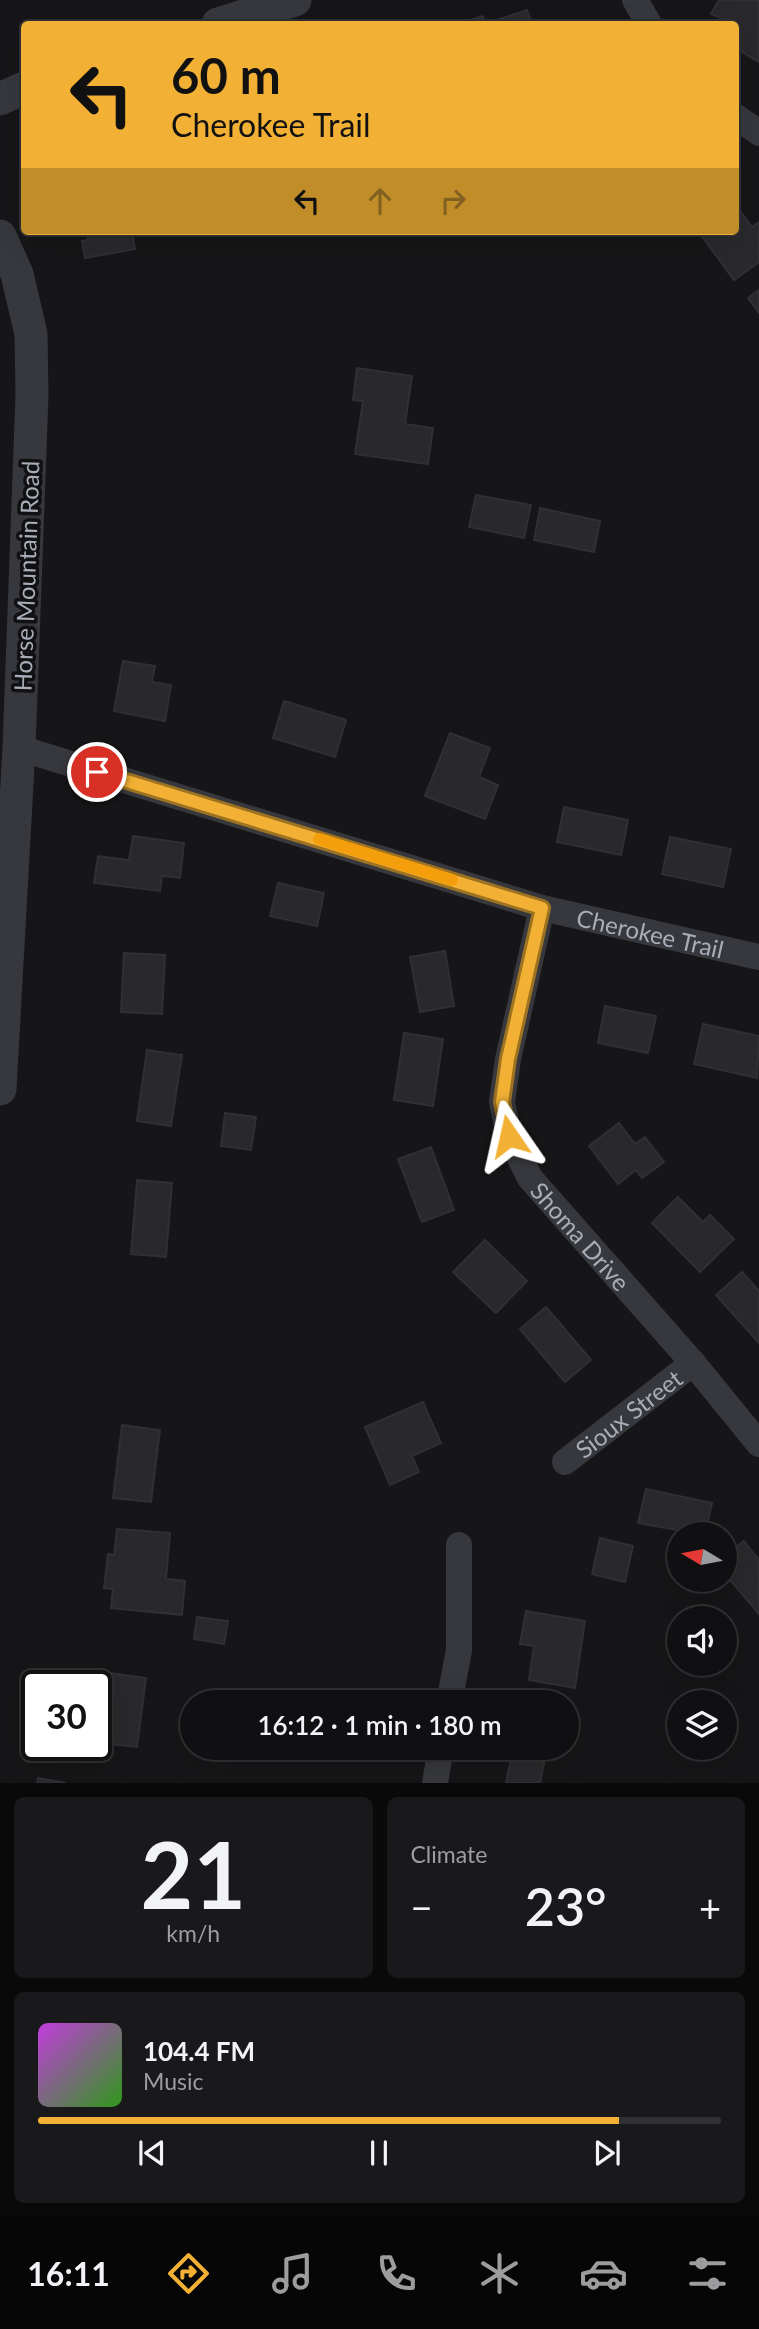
<!DOCTYPE html>
<meta charset="utf-8">
<style>
:root{--surface:#101012;--page:#19191b;--text:#f1f3f6;--muted:#9c9d9f;--line:#303032;--accent:#f2b134}
body{margin:0;font-family:Lato,sans-serif;background:var(--page);color:var(--text);height:100vh;display:flex;flex-direction:column;font-size:26px;white-space:nowrap}
*{box-sizing:border-box;margin:0}
p{font-size:23px;color:var(--muted)}
.icon{flex:none;width:38px;height:38px;fill:none;stroke:currentColor;stroke-width:2;stroke-linecap:round;stroke-linejoin:round}
.map{position:relative;height:1783px;overflow:hidden}
.side{display:flex;flex-direction:column;gap:14px;padding:14px;background:#09090a;flex:1}
.side>*{flex:none}
.guide{position:absolute;left:21px;top:21px;width:718px;height:214px;border-radius:7px;box-shadow:0 7px 28px #0002,0 0 0 2px var(--line);background:#f2b134;color:#111;overflow:hidden}
.needle{width:46px;rotate:280deg}
.controls{position:absolute;left:667px;top:1522px;display:grid;gap:14px}
.controls a{display:grid;place-items:center;width:70px;height:70px;border-radius:50%;background:var(--surface);box-shadow:0 7px 28px #0002,0 0 0 2px var(--line);font-size:35px}
.speed{position:absolute;left:21px;top:1670px;display:flex;gap:14px;font-size:35px;font-weight:700;text-align:center}
.speed>*{display:grid;place-content:center;width:91px;height:91px;border-radius:50%;background:var(--surface);box-shadow:0 7px 28px #0002,0 0 0 2px var(--line);line-height:1}
.speed .limit{border:4px solid #111;border-radius:10px;background:#fff;color:#111}
.pin{position:absolute;display:grid;place-items:center;width:60px;height:60px;color:#fff;margin:-30px;border:4px solid #fff;border-radius:50%;box-shadow:0 2px 7px #0007}
.me{position:absolute;width:77px;margin:-38px;rotate:349deg;stroke-linejoin:round;filter:drop-shadow(0 0 5px #0008)}
.turn{display:flex;align-items:center;gap:24px;height:147px;padding:0 35px;font-size:32px}
.turn .icon{width:91px;height:91px;stroke-width:2.5}
.turn b{display:block;font-size:49px;line-height:60px}
.lanes{display:flex;align-items:center;height:66px;padding:0 35px;background:#0003;justify-content:center;gap:35px;direction:ltr}
.lanes .off{opacity:.35}
.big{font-size:52px;font-weight:600;line-height:1.1}
.side .tile{flex:1;display:flex;flex-direction:column;justify-content:center;gap:10px;min-width:0;padding:0 24px;border-radius:10px;background:var(--page)}
.side .dial{align-items:center;gap:0}
.dial b{font-size:91px;line-height:1}
.song{display:flex;align-items:center;gap:21px}
.cover{width:84px;height:84px;border-radius:10px;background:linear-gradient(135deg,hsl(290 70% 55%),hsl(110 70% 35%))}
.played{height:7px;border-radius:4px;background:linear-gradient(90deg,var(--accent) 85%,var(--line) 85%)}
.keys{display:flex;justify-content:space-around;direction:ltr}
.heat{display:flex;justify-content:space-between;align-items:center;font-size:38px;direction:ltr}
.side .tiles{flex:1;display:grid;gap:14px;grid-template-columns:1fr 1fr}
.tile:last-child{grid-column:span 2}
.trip{position:absolute;left:180px;top:1690px;width:399px;height:70px;border-radius:35px;background:var(--surface);box-shadow:0 7px 28px #0002,0 0 0 2px var(--line);font-weight:600;line-height:70px;text-align:center}
.menu{display:flex;height:112px;justify-content:space-around;align-items:center;background:#060607;color:var(--muted)}
.menu .icon{width:49px;height:49px}
.menu .selected{color:var(--accent)}
.menu b{font-size:32px;color:var(--text)}
.map>svg:first-child{display:block}
.building{fill:#29292c;stroke:#303034;stroke-width:2}
.lines{fill:none;stroke-linecap:round;stroke-linejoin:round}
.minor{stroke:#37383d;stroke-width:26}
.tertiary{stroke:#37383d;stroke-width:33}
.route-casing{stroke:#9d7322;stroke-width:18}
.route{stroke:#f2b134;stroke-width:12}
.slow{stroke:#f59e0b;stroke-width:12}
.labels{text-anchor:middle;dominant-baseline:central;stroke-width:7;stroke-linejoin:round;paint-order:stroke}
.street-label{font-size:24px;fill:#a8adb8;stroke:#111113}
</style>
<div class="map">
<svg width="759" height="1783" viewBox="0 0 759 1783">
<rect width="100%" height="100%" fill="#161618"/>
<path class="building" d="M719 0H759V62L735 48 739 30 735 24 711 14Z
M527 10 532 24H457L483 16 485 24Z
M735 204 752 227 759 222V262L734 280 698 231H735Z
M87 231H132L135 249 85 258 82 241 88 240Z
M759 290V313L748 298Z
M357 368 412 376 405 424 433 428 428 464 355 454 363 401 353 400Z
M476 495 531 505 524 538 469 527Z
M540 508 600 521 594 552 534 540Z
M123 661 155 666 152 682 171 685 165 721 114 711Z
M284 701 346 720 335 757 273 738Z
M450 733 490 748 479 777 498 785 485 819 425 796Z
M564 807 628 820 621 855 557 842Z
M133 836 184 843 180 878 162 876 160 891 94 883 98 856 129 860Z
M670 837 731 849 723 887 662 874Z
M278 883 324 893 317 926 270 916Z
M445 951 454 1006 420 1012 410 957Z
M124 953 165 955 162 1014 121 1012Z
M605 1006 656 1016 648 1053 598 1043Z
M703 1024 759 1036 757 1078 694 1064Z
M404 1033 443 1039 433 1106 394 1100Z
M147 1050 182 1055 171 1126 137 1121Z
M225 1113 256 1117 251 1150 221 1146Z
M619 1123 635 1144 645 1137 664 1162 642 1178 636 1170 618 1184 589 1146Z
M431 1147 454 1210 422 1222 398 1159Z
M137 1180 172 1183 166 1257 131 1254Z
M678 1197 703 1222 710 1215 734 1239 700 1272 652 1223Z
M485 1240 527 1281 496 1313 453 1272Z
M742 1272 759 1291V1343L716 1295Z
M546 1307 591 1360 565 1382 520 1329Z
M423 1402 441 1443 412 1456 419 1472 390 1485 365 1427Z
M122 1425 160 1430 151 1502 113 1498Z
M646 1489 712 1503 705 1535 638 1523Z
M117 1529 170 1533 166 1579 185 1581 182 1615 111 1608 113 1589 104 1588 108 1554 114 1555Z
M600 1538 633 1546 625 1582 592 1574Z
M744 1541 759 1560V1614L724 1573V1557Z
M526 1611 585 1621 575 1688 529 1680 534 1646 520 1644Z
M197 1617 228 1621 224 1644 194 1639Z
M110 1673 146 1678 137 1747 101 1743Z
M513 1748H547L540 1783H506Z
M38 1778 66 1783H37Z"/>
<g class="lines">
<g class="minor">
<path d="M635 0 649 24"/>
<path d="M735 116 759 133"/>
<path id="s1" d="M19 748 542 908 759 957"/>
<path id="s2" d="M542 908 508 1059 502 1102 509 1137 530 1178 693 1363 759 1444"/>
<path id="s3" d="M565 1462 693 1363"/>
<path d="M449 1703 459 1650V1545"/>
<path d="M435 1783 441 1748"/>
</g>
<path class="tertiary" d="M218 24 295 0
M0 99 24 88
M0 236 17 274 31 334 32 395 19 748 0 1089"/>
</g>
<g class="lines">
<defs>
<path id="route" d="M97 772 542 908 508 1059 502 1102 509 1136"/>
</defs>
<use href="#route" class="route-casing"/>
<use href="#route" class="route"/>
<path class="slow" d="M319 839 452 880"/>
</g>
<g class="labels">
<g class="street-label">
<text transform="translate(26 576) rotate(-88)">Horse Mountain Road</text>
<text stroke="none"><textPath href="#s1" startOffset="658">Cherokee Trail</textPath></text>
<text stroke="none"><textPath href="#s2" startOffset="357">Shoma Drive</textPath></text>
<text stroke="none"><textPath href="#s3" startOffset="80">Sioux Street</textPath></text>
</g>
</g>
</svg>
<div class="controls">
<a><svg class="needle" viewBox="-14 -14 28 28"><path d="M0-13l5 13h-10z" fill="#e53935"/><path d="M0 13l5-13h-10z" fill="#9c9d9f"/></svg></a>
<a><svg class="icon" aria-label="sound" viewBox="0 0 24 24"><path d="M4 9h4l5-4v14l-5-4H4zM17 9q2 3 0 6"/></svg></a>
<a><svg class="icon" aria-label="layers" viewBox="0 0 24 24"><path d="M12 4l9 5-9 5-9-5zM3 14l9 5 9-5"/></svg></a>
</div>
<div class="speed"><div class="limit">30</div></div>
<div class="pin" style="left:97px;top:772px;background:#d93025"><svg class="icon" aria-label="arrive" viewBox="0 0 24 24"><path d="M6 21V4h12l-3 4 3 4H6"/></svg></div>
<svg class="me" style="left:509px;top:1136px" viewBox="-20 -20 40 40"><path d="M0-17L14 15 0 8-14 15z" fill="#f2b134" stroke="#fff" stroke-width="4"/></svg>
<div class="trip">16:12 · 1 min · 180 m</div>
<div class="guide">
<div class="turn"><svg class="icon" aria-label="left" viewBox="0 0 24 24"><path d="M17 20v-9H6M10 6l-5 5 5 5"/></svg><div><b>60 m</b>Cherokee Trail</div></div>
<div class="lanes"><svg class="icon" aria-label="left" viewBox="0 0 24 24"><path d="M17 20v-9H6M10 6l-5 5 5 5"/></svg><svg class="icon off" aria-label="ahead" viewBox="0 0 24 24"><path d="M12 20V5M6 11l6-6 6 6"/></svg><svg class="icon off" aria-label="right" viewBox="0 0 24 24"><path d="M7 20v-9h11M14 6l5 5-5 5"/></svg></div>
</div>
</div>
<section class="side">
<div class="tiles">
<div class="tile dial"><b>21</b><p>km/h</p></div>
<div class="tile"><p>Climate</p>
<div class="heat"><a>−</a><b class="big">23°</b><a>+</a></div>
</div>
<div class="tile">
<div class="song"><i class="cover"></i><div><b>104.4 FM</b><p>Music</p></div></div>
<div class="played"></div>
<div class="keys"><svg class="icon" aria-label="previous" viewBox="0 0 24 24"><path d="M18 5L8 12l10 7zM5 5v14"/></svg><svg class="icon" aria-label="pause" viewBox="0 0 24 24"><path d="M8 5v14M16 5v14"/></svg><svg class="icon" aria-label="next" viewBox="0 0 24 24"><path d="M6 5l10 7-10 7zM19 5v14"/></svg></div>
</div>
</div>
</section>
<nav class="menu">
<b>16:11</b>
<svg class="icon selected" aria-label="directions" viewBox="0 0 24 24"><path d="M12 3l9 9-9 9-9-9zM9 14v-3h6M13 9l2 2-2 2"/></svg>
<svg class="icon" aria-label="music" viewBox="0 0 24 24"><path d="M9 18V5l10-2v13"/><circle cx="6" cy="18" r="3"/><circle cx="16" cy="16" r="3"/></svg>
<svg class="icon" aria-label="phone" viewBox="0 0 24 24"><path d="M5 4h4l2 5-3 2q2 4 5 5l2-3 5 2v4C11 20 4 13 5 4z"/></svg>
<svg class="icon" aria-label="climate" viewBox="0 0 24 24"><path d="M12 3v18M4 7l16 10M4 17L20 7"/></svg>
<svg class="icon" aria-label="car" viewBox="0 0 24 24"><path d="M5 17H2v-5l4-1 3-4h7l3 4 3 1v5h-3M9 17h6M6 11h13"/><circle cx="7" cy="17" r="2"/><circle cx="17" cy="17" r="2"/></svg>
<svg class="icon" aria-label="filters" viewBox="0 0 24 24"><path d="M4 7h16M4 17h16"/><circle cx="9" cy="7" r="2"/><circle cx="15" cy="17" r="2"/></svg>
</nav>
